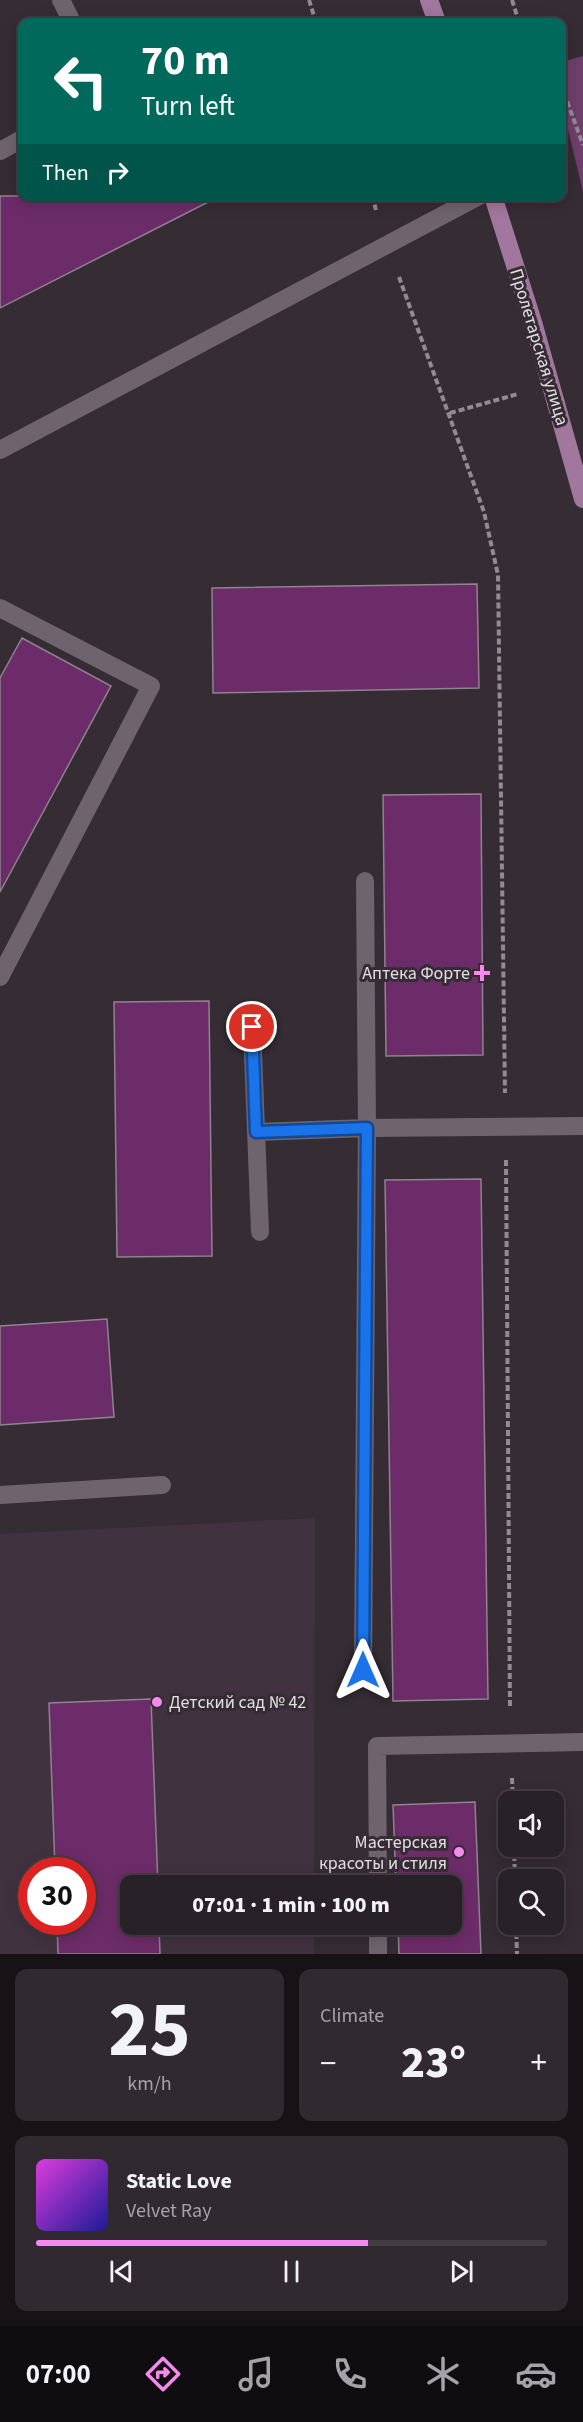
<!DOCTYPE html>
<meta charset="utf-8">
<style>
:root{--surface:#282127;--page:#30292f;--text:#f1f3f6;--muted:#a5a3a7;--line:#443e44;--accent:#f589ee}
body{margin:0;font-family:"Source Sans 3",sans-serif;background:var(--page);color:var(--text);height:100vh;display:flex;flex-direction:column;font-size:22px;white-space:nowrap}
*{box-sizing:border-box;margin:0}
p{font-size:20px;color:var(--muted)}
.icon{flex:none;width:33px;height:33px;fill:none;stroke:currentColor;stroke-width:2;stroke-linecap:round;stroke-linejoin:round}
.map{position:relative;height:1954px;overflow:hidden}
.sheet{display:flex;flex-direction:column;gap:15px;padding:15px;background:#161215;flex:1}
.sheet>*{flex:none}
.guide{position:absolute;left:18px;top:18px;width:548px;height:183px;border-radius:12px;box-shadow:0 3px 15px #0003,0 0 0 2px var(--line);background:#00695c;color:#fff;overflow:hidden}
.tools{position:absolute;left:498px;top:1791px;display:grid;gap:12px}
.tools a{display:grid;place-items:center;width:66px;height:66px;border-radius:12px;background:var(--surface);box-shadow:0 3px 15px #0003,0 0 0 2px var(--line);font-size:30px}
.speed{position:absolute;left:18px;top:1857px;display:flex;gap:12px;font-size:30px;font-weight:700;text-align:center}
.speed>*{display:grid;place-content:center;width:78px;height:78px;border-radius:50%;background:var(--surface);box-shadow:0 3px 15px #0003,0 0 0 2px var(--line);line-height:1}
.speed .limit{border:9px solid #d22;background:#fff;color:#111}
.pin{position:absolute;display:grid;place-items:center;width:51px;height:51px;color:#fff;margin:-26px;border:3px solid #fff;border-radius:50%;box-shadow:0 2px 6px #0007}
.me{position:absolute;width:66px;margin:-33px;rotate:0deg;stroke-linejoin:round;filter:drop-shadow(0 0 4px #0008)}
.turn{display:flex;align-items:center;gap:21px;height:126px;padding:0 24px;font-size:27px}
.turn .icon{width:78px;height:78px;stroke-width:2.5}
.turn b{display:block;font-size:42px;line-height:51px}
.then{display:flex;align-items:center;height:57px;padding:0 24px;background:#0003;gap:12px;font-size:22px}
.big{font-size:45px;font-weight:800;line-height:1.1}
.sheet .tile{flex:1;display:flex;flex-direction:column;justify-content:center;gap:9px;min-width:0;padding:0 21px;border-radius:12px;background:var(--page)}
.sheet .dial{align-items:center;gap:0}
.dial b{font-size:78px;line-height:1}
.song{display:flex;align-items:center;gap:18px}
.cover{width:72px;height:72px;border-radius:9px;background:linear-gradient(135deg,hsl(300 70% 55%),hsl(240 70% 35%))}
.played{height:6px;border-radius:3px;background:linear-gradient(90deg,var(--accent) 65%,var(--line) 65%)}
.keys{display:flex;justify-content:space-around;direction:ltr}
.heat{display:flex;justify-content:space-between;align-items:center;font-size:33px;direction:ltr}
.sheet .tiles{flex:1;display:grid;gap:15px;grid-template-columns:1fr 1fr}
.tile:last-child{grid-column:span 2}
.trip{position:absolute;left:120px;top:1875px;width:342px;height:60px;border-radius:12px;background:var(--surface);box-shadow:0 3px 15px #0003,0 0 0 2px var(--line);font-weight:800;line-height:60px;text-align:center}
.tabs{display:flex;height:96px;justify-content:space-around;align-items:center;background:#100d10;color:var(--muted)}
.tabs .icon{width:42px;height:42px}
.tabs .active{color:var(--accent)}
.tabs b{font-size:27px;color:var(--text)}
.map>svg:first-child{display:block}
.built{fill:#41323f;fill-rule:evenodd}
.green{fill:#6d3f6a}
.building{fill:#6c2c69;stroke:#8f838e;stroke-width:1.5}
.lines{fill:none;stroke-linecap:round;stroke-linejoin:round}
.path{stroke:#938b92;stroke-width:4;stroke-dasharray:6 3;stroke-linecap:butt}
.minor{stroke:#6f646e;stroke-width:18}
.major{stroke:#a1779d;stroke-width:18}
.route-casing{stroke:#114b97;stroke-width:15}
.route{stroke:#1a73e8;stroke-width:10}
.poi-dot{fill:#f589ee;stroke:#352c34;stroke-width:2}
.labels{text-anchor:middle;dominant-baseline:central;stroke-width:6;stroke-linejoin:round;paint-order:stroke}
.street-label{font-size:18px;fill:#e3dde3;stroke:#352c34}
.poi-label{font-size:18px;fill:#e3dde3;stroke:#352c34;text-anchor:end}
</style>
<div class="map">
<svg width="583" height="1954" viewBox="0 0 583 1954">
<rect width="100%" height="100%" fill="#352c34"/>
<path class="built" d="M315 1518 314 1885 130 1886V1924L314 1925V1954H0V1534ZM32 1870H82V1922H32Z"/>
<path class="green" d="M583 56V192L561 100V62Z"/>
<path class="building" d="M0 196H220L0 308Z
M477 584 479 688 213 693 212 588Z
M22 638 111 686 0 892V678Z
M481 794 483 1055 386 1056 383 795Z
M209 1001 212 1256 117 1257 114 1002Z
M481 1179 488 1699 393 1701 385 1180Z
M107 1319 114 1417 0 1425V1326Z
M151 1699 158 1886H130V1924H159L160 1954H58L57 1922H82V1870H55L49 1703Z
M475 1802 481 1954H399L398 1924H452V1886H396L393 1805Z"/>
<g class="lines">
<path class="path" d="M309 0 316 22
M512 0 519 22
M561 95 567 101 583 145
M372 196 376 210
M399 277 484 512 498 575 505 1093
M450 413 518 394
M506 1160 510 1708
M512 1778 513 1802
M514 1846 515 1880
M516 1924 517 1954"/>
<path class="minor" d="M61 0 72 22
M0 151 22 139
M0 450 479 196
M0 608 151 686 0 977
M365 881 367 1128 583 1126
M252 1027 260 1232
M256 1132 367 1128 363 1670
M0 1495 162 1485
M378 1886 377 1746 583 1742
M378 1924V1954"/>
<path class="major" d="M429 0 437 22
M493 196 533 322 583 499"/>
</g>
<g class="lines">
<defs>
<path id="route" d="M252 1027 256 1132 367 1128 363 1670"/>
</defs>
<use href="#route" class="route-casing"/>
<use href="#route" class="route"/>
</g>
<g class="poi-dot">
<path d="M479 964h6v6h6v6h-6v6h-6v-6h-6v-6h6z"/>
<circle cx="157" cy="1702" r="6"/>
<circle cx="459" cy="1852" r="6"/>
</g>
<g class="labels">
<g class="street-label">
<text transform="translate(539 347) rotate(73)">Пролетарская улица</text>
</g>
<g class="poi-label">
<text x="470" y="973">Аптека Форте</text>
<text x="169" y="1702" text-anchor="start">Детский сад № 42</text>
<text x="447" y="1842">Мастерская<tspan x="447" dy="21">красоты и стиля</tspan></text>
</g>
</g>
</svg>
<div class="tools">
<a><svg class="icon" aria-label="sound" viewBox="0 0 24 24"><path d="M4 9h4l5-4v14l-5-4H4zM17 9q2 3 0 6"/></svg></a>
<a><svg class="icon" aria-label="search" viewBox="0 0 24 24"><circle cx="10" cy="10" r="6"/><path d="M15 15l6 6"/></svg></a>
</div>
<div class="speed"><div class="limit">30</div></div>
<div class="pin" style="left:252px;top:1027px;background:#d93025"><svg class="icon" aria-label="arrive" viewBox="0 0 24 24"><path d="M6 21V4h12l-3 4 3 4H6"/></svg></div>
<svg class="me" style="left:363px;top:1670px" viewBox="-20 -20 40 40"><path d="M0-17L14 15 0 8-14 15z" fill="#1a73e8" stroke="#fff" stroke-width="4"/></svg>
<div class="trip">07:01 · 1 min · 100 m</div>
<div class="guide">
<div class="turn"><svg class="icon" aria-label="left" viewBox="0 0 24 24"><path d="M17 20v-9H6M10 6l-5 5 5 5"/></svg><div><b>70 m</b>Turn left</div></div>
<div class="then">Then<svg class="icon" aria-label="right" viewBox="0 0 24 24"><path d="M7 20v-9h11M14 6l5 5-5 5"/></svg></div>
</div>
</div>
<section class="sheet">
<div class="tiles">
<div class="tile dial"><b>25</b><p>km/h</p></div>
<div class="tile"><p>Climate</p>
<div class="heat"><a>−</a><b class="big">23°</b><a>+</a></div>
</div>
<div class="tile">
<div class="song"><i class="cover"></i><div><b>Static Love</b><p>Velvet Ray</p></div></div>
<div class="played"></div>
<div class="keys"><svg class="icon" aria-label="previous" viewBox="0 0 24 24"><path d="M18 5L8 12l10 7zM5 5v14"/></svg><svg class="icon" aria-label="pause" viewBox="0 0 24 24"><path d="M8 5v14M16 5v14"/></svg><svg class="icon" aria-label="next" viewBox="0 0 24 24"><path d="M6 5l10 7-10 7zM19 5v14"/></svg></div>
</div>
</div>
</section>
<nav class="tabs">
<b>07:00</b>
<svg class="icon active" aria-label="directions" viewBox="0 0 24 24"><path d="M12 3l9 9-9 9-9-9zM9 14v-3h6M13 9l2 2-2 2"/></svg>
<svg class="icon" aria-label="music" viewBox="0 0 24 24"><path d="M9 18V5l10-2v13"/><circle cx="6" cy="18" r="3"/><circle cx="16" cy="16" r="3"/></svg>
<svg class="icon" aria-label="phone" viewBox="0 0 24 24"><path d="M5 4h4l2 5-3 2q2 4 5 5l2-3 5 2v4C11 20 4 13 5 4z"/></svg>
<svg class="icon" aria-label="climate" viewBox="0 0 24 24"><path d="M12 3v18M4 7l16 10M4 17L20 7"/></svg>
<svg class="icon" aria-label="car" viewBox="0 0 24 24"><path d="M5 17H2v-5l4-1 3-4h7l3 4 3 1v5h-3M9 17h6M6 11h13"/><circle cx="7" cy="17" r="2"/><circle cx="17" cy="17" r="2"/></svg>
</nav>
